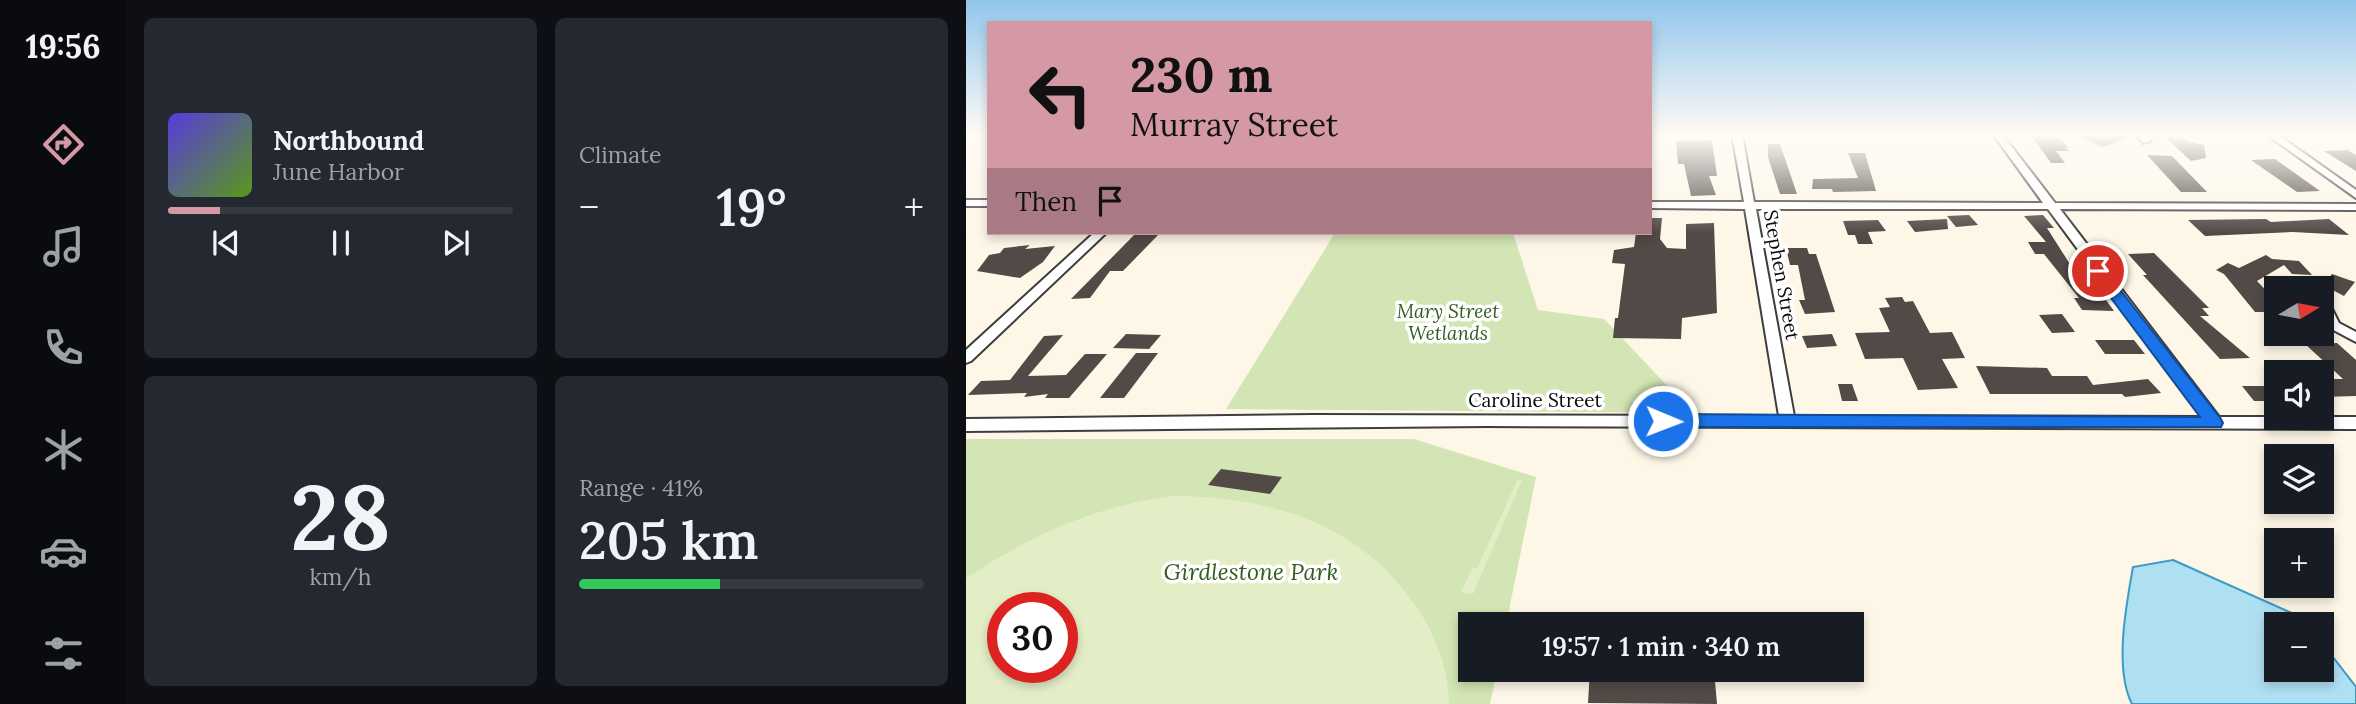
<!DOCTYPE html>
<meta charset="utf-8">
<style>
:root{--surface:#171b24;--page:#242831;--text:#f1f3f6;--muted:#9ea1a6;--line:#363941;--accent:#d499a4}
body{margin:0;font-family:Lora,serif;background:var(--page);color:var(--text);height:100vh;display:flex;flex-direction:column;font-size:26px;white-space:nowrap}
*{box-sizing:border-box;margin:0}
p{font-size:23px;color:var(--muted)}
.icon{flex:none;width:38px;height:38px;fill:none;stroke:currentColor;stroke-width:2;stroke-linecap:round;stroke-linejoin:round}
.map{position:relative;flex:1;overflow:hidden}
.panel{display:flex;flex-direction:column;gap:18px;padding:18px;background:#0d0f14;width:840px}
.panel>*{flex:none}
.top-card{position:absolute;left:21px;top:21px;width:665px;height:214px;border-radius:0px;box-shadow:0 4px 10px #0003;background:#d499a4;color:#111;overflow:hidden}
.needle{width:46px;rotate:80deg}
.controls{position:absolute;left:1298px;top:276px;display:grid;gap:14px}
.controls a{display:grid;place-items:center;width:70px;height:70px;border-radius:0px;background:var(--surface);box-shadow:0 4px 10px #0003;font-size:35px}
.speed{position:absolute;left:21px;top:592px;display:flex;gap:14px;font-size:35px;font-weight:700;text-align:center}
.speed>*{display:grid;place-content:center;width:91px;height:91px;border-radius:50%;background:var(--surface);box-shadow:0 4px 10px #0003;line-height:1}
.speed .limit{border:10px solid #d22;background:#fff;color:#111}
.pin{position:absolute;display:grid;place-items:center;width:60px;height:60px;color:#fff;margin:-30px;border:4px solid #fff;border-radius:50%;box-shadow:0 2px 7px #0007}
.me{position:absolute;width:77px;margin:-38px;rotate:91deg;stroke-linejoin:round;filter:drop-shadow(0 0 5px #0008)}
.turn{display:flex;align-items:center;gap:24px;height:147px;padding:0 28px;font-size:32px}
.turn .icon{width:91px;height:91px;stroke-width:2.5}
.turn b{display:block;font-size:49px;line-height:60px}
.then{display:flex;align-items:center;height:66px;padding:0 28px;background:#0003;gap:14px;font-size:26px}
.big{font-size:52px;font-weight:600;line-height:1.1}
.panel .card{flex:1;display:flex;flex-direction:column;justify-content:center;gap:10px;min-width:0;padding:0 24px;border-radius:10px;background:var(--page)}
.panel .dial{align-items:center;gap:0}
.dial b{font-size:91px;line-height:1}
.song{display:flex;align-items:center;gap:21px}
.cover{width:84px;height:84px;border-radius:10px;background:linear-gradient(135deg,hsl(250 70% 55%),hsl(90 70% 35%))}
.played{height:7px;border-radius:4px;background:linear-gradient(90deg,var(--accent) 15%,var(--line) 15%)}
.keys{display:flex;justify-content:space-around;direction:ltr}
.heat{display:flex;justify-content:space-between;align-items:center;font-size:38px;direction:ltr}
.charge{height:10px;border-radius:5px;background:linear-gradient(90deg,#34c759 41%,var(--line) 0)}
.panel .tiles{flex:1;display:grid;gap:18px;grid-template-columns:repeat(2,1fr)}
.trip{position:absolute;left:492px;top:612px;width:406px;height:70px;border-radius:0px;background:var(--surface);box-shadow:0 4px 10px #0003;font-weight:600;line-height:70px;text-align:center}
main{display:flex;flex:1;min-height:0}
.menu{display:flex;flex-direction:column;width:126px;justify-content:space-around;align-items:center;background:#090b0e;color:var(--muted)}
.menu .icon{width:49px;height:49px}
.menu .on{color:var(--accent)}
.menu b{font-size:32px;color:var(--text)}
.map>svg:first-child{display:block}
.green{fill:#d3e5b4;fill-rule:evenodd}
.pitch{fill:#e3edc6;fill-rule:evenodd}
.water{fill:#afe0f2;stroke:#3a9cc5;stroke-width:2}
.building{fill:#524a47}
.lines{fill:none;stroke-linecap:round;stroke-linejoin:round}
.minor-casing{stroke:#3d3d3d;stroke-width:4}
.minor{fill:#fff;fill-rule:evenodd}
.route{fill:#1a73e8;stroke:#114b97;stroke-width:2}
.labels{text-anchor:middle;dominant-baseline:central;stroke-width:7;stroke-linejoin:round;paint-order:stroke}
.street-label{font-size:19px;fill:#0a0a0a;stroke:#fff}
.park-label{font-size:19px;font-style:italic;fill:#325d1f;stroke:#fff}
.near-park-label{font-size:23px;font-style:italic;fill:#325d1f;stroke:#fff}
</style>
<main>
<nav class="menu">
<b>19:56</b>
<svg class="icon on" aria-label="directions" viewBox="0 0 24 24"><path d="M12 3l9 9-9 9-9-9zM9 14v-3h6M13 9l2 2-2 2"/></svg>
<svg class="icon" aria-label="music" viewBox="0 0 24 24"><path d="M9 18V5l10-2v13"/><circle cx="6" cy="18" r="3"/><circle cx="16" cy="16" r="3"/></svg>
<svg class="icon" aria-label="phone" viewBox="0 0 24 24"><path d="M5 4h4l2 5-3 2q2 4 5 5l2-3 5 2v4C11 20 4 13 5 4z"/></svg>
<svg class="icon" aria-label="climate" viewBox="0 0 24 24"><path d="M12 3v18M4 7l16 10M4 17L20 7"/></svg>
<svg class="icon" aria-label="car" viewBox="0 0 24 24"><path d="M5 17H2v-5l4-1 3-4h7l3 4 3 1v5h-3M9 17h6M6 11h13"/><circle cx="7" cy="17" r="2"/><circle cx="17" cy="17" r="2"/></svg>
<svg class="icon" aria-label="filters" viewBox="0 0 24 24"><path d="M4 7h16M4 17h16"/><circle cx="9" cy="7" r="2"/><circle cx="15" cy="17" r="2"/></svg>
</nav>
<section class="panel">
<div class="tiles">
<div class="card">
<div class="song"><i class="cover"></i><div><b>Northbound</b><p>June Harbor</p></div></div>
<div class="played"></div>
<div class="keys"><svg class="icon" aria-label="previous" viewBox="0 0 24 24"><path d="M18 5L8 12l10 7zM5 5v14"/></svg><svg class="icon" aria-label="pause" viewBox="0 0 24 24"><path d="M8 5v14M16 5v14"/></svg><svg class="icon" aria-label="next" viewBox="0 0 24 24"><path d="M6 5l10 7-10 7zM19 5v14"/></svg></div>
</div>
<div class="card"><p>Climate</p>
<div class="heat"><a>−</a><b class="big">19°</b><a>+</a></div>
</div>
<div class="card dial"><b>28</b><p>km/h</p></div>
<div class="card"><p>Range · 41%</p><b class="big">205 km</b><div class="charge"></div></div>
</div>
</section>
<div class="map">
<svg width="1390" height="704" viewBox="0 0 1390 704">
<rect width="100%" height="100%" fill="#fef7e8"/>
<path class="green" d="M369 233H547L572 310 638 319 727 413 260 409Z
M0 439H448L570 477 540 625H504V670H531L524 704H0ZM37 607H96V667H37Z"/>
<path class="pitch" d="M552 479 556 480 507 594 495 592 507 567 511 568Z
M207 496C301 496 394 523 449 605 469 633 483 669 483 704H0V578C65 535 129 506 207 496ZM37 607H96V667H37Z"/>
<path class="water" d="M1207 560 1337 618 1342 625H1311V670H1356V643L1390 687V704H1166C1148 669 1160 606 1167 567Z"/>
<path class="building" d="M1064 134H1089L1103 148H1100L1103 151H1090L1099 163H1085Z
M1107 134H1167V135L1137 147Z
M1196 134H1213L1222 142 1238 145 1240 158 1225 161Z
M746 140 751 176H743L750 195 725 196 718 164H712L710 141Z
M802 144H814L831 194H814L802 157Z
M1381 150 1390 155V171L1358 151Z
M882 153H899L910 191 867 192 866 189H846L847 179 892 178Z
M1181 155 1206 156 1241 192H1215Z
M1309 159 1354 191 1331 192 1285 160Z
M1003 215 1012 225 990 227 981 216Z
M1077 215 1088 228H1081L1107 269H1117L1148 311 1116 310 1108 298H1113L1078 254H1069L1062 242H1080L1058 216Z
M684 218H696L694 239 701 248 720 249V224L748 223 751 313 716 318 715 339 647 338 649 318H652L659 264 646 263 648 250 668 247 670 233H684Z
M981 219 982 229 949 232 941 221Z
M1300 219 1305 222 1363 219 1383 235 1327 232 1239 236 1222 220Z
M912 220 920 231 902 232 907 244H892L889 235H882L877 221Z
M170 233H194L157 271H144L124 298 105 299Z
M64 245 59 249 89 246 77 262 54 278 11 271 23 255 34 253 38 248Z
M820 248H841L843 254H850L869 312 839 314 833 300H839L832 265H824Z
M1188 253 1243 308H1236L1243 316H1234L1284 358 1254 359 1177 275H1181L1162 254Z
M1300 255 1306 259 1333 261 1346 275 1326 274 1318 265 1291 281 1311 302V320L1302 312H1289L1258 274 1250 270 1262 263 1273 268Z
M1366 274 1389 282 1378 296 1357 285Z
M936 297 939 302 947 301 964 333 986 332 999 358 976 359 992 388 952 390 937 358 899 359 889 333 924 332 913 308 924 307 919 298Z
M1096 314 1109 332 1086 333 1073 315Z
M160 334 195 335 183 349 147 348Z
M866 334 871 346 841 348 836 336Z
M97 335 62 376 100 375 119 354H141L103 398H79L82 394 58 397 61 393 2 395 15 381 44 380 78 336Z
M1129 340H1168L1179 354H1139Z
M1371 343 1390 360V396L1356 397V379H1377L1339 344Z
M170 353H192L158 398H134Z
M1010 366 1081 368 1086 376H1121L1127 385 1182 379 1195 393 1159 397 1156 394H1024Z
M872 384H886L892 401H876Z
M1276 386H1311V401H1288Z
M255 469 316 477 304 494 242 485Z
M624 670H748L751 704 622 703Z"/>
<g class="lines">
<defs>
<path id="minor" d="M766 134H776L788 202 1077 203 1027 134H1036L1089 203 1390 204V210L1094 209 1253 417H1390V429L521 426 0 431V419L347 415 813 416 779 209 684 208V202H778ZM790 209H1082L1236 417 828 416Z
M1169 134H1179L1185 141 1177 143Z
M1300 134H1311L1390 190V198Z
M0 200H23V206H0Z
M128 233H140L5 361 0 363V350Z
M1356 297 1362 301 1373 323 1390 332V342L1356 324Z"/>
</defs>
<use href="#minor" class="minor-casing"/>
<use href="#minor" class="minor"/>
</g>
<linearGradient id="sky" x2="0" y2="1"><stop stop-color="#91c6ec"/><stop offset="0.58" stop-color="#fffbf5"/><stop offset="1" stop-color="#fffbf5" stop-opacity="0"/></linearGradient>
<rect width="1390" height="233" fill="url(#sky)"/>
<path class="route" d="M1127 268H1137L1255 419 1257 423 1255 427H697L689 421 697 414 1234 417 1127 274Z"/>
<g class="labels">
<g class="street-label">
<text transform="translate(816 275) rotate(80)">Stephen Street</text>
<text x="569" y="400">Caroline Street</text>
</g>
<g class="park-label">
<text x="482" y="311">Mary Street<tspan x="482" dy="22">Wetlands</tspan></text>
</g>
<g class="near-park-label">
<text x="285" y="571">Girdlestone Park</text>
</g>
</g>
</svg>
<div class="controls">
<a><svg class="needle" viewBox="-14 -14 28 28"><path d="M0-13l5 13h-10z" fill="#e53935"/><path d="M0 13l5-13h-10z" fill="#9ea1a6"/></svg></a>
<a><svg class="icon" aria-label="sound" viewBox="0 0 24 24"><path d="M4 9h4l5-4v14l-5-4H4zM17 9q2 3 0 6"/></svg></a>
<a><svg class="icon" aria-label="layers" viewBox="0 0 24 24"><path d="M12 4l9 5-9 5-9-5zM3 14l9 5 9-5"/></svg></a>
<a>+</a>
<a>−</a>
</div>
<div class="speed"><div class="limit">30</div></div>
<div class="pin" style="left:1132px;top:271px;background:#d93025"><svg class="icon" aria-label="arrive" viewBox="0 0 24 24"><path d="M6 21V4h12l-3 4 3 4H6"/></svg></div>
<svg class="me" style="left:697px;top:421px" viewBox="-20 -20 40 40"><circle r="17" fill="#1a73e8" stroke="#fff" stroke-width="3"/><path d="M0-11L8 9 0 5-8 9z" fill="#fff"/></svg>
<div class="trip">19:57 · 1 min · 340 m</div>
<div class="top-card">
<div class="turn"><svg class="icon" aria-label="left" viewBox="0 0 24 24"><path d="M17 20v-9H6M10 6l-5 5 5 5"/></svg><div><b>230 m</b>Murray Street</div></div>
<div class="then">Then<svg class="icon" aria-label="arrive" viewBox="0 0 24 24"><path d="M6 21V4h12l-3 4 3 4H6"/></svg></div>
</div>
</div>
</main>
